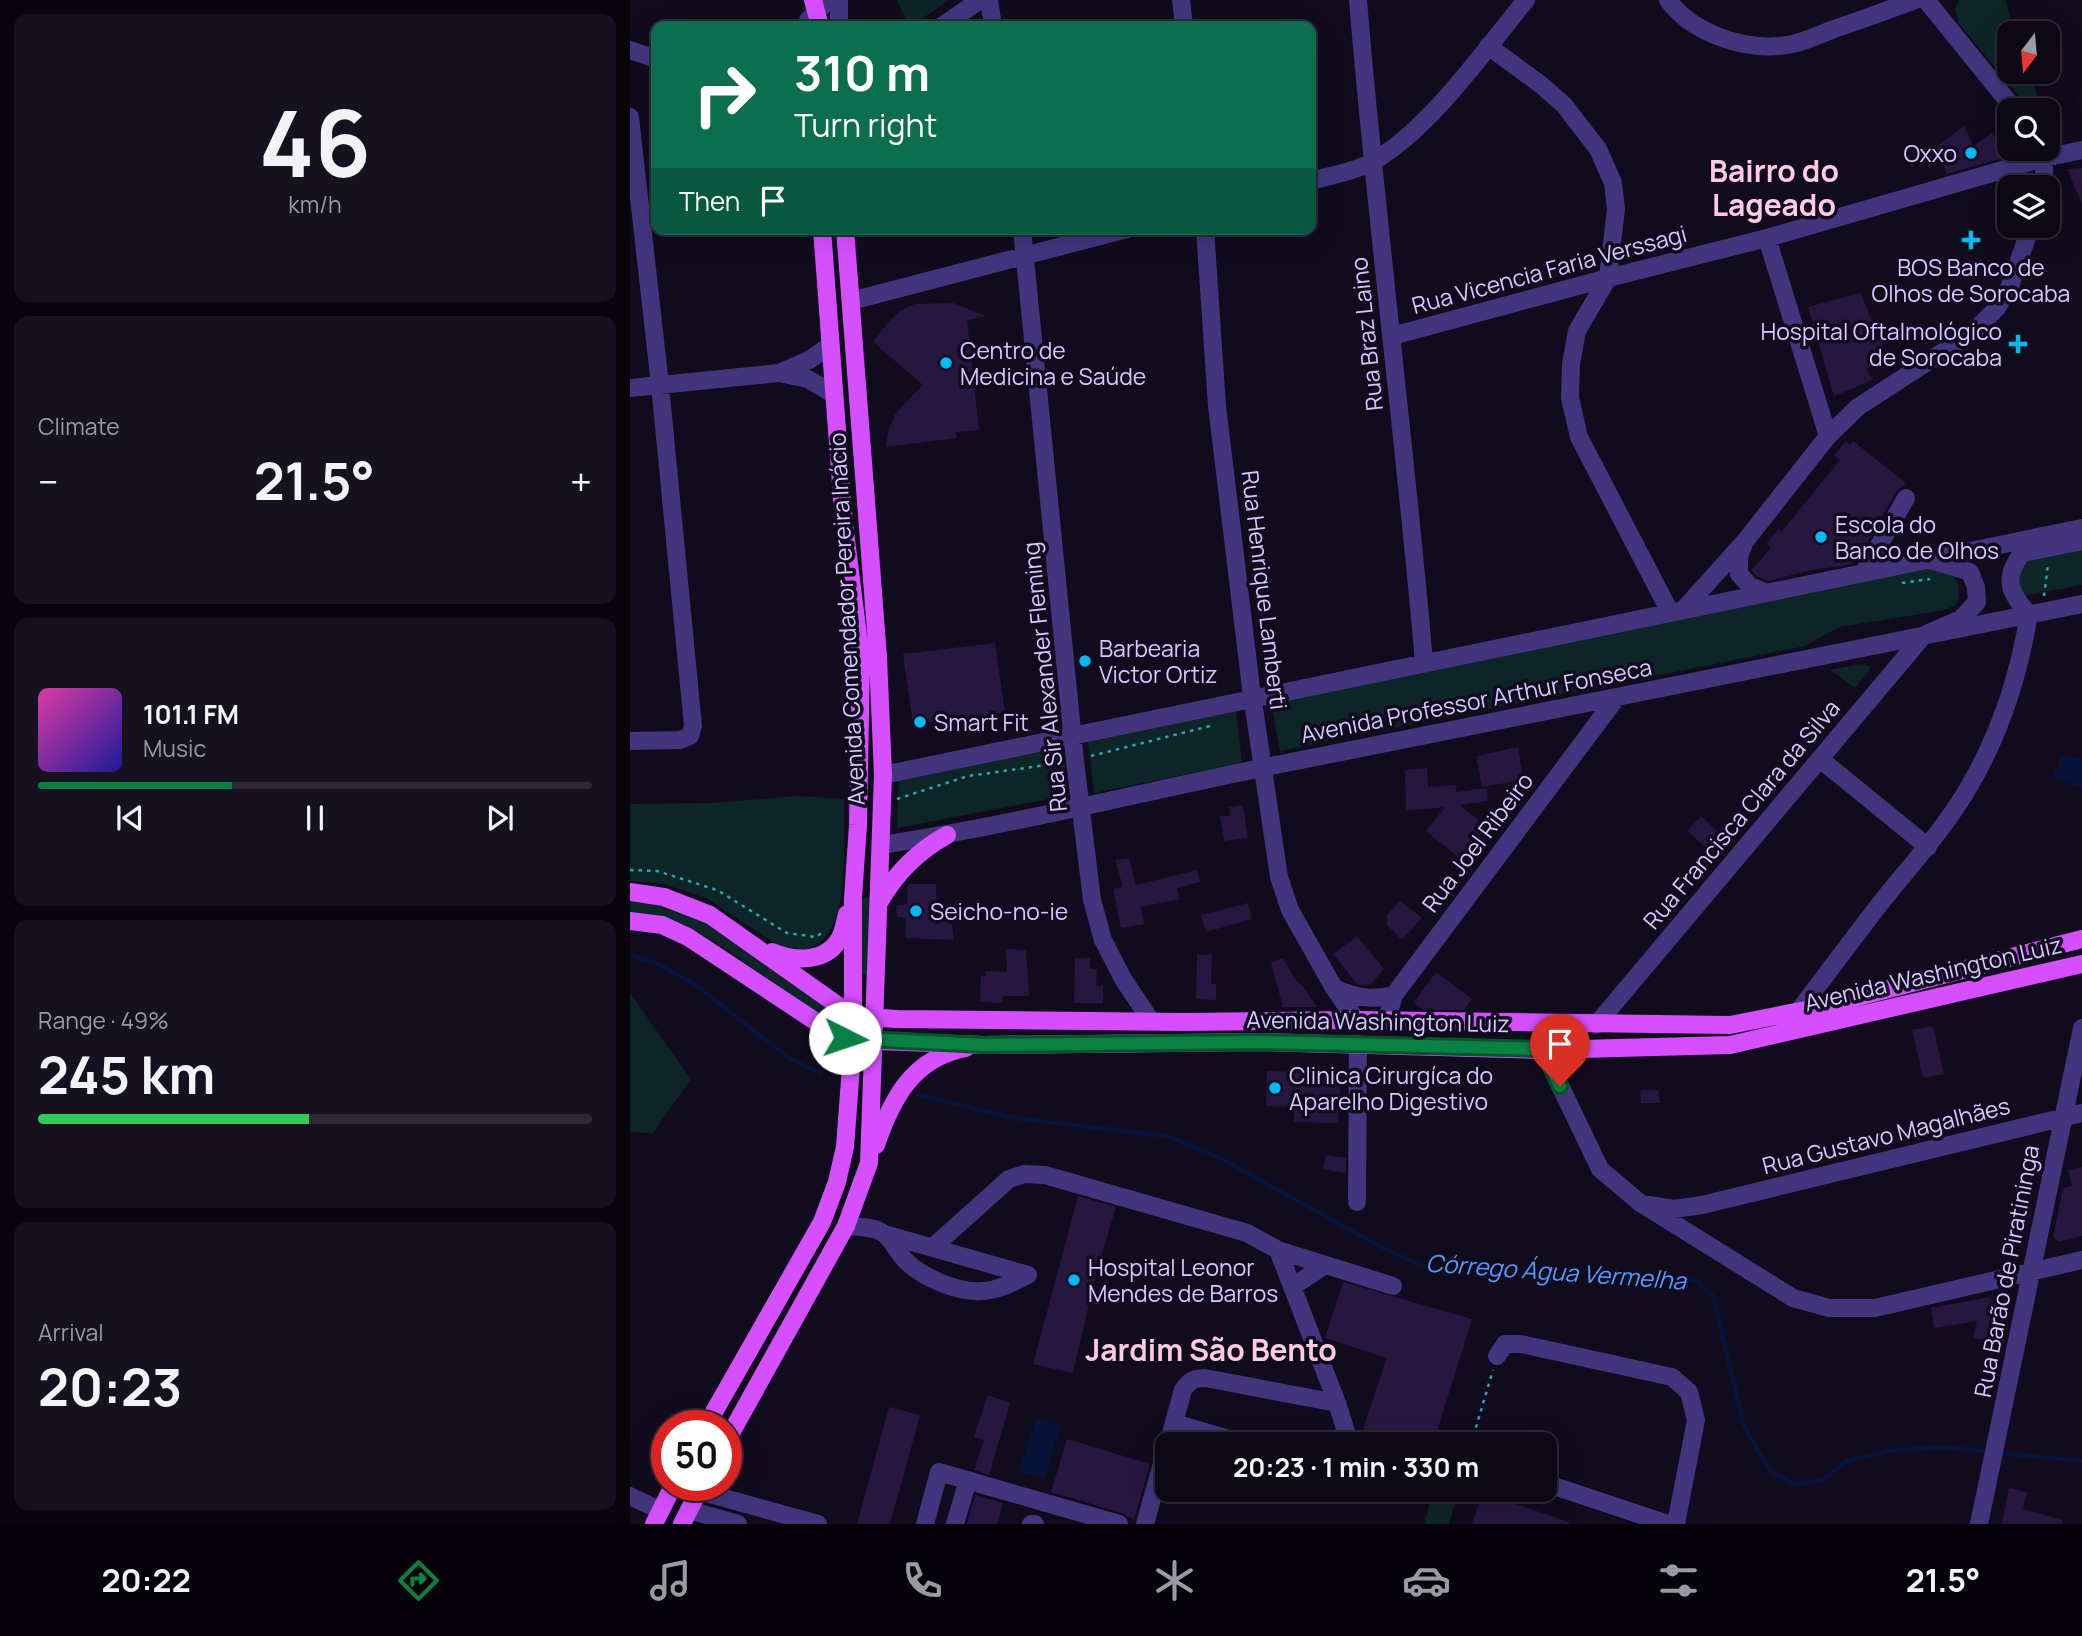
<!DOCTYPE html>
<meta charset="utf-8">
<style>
:root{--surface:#0d0816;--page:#16111f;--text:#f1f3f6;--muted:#9a9aa1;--line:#2d2935;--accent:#0b8043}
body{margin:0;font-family:Manrope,sans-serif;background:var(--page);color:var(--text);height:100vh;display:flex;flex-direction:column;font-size:26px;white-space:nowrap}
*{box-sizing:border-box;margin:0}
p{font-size:23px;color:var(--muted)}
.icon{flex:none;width:38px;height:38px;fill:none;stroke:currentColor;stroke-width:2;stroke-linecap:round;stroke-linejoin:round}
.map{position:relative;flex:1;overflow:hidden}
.sheet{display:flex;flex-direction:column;gap:14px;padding:14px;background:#07040c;width:630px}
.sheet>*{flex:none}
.top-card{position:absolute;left:21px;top:21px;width:665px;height:214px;border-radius:14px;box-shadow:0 7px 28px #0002,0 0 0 2px var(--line);background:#0b6e4f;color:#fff;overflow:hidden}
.needle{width:46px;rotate:196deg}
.fabs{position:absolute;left:1367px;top:21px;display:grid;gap:14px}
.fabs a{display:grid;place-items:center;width:63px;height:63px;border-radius:14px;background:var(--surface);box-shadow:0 7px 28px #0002,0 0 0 2px var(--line);font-size:35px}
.speed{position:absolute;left:21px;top:1410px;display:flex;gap:14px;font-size:35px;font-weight:700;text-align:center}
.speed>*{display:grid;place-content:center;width:91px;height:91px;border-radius:50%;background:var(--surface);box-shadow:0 7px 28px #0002,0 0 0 2px var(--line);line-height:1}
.speed .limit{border:10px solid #d22;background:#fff;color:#111}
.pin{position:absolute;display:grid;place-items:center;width:60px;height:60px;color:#fff;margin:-72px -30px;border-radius:50% 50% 50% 0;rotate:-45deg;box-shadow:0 0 7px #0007}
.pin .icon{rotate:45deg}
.me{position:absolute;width:77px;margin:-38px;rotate:94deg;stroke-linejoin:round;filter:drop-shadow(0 0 5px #0008)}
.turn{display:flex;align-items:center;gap:24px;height:147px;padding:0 28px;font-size:32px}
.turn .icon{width:91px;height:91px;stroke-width:2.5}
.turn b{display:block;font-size:49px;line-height:60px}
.then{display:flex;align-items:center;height:66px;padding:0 28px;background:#0003;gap:14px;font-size:26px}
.big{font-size:52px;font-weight:700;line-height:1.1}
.sheet .widget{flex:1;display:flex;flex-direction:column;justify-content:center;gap:10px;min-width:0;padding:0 24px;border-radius:14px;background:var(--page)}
.sheet .dial{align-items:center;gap:0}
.dial b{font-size:91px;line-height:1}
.song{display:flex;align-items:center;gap:21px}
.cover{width:84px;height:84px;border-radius:10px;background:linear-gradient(135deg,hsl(320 70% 55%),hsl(240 70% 35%))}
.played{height:7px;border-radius:4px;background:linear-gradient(90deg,var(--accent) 35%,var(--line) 35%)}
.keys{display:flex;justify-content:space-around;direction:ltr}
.heat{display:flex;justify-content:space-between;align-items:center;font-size:38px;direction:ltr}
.charge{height:10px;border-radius:5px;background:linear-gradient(90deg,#34c759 49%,var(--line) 0)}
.trip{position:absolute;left:525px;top:1432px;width:402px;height:70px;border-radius:14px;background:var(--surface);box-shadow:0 7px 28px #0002,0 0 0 2px var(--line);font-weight:700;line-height:70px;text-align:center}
.dock{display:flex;height:112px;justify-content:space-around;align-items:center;background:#050309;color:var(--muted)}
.dock .icon{width:49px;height:49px}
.dock .selected{color:var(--accent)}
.dock b{font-size:32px;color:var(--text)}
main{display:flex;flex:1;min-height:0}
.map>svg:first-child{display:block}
.green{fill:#0e2528}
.water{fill:#08133a}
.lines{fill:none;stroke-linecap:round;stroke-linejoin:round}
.stream{stroke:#08133a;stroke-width:4.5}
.building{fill:#25173f}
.path{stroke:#2aa5b0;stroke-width:2.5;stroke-dasharray:3.5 5;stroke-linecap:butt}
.minor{stroke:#42357e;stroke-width:18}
.major{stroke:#d64fff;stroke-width:18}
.route-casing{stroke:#07532c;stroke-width:18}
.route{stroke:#0b8043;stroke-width:12}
.poi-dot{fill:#00b8f3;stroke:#110b1e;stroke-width:2.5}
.labels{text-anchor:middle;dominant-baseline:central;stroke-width:7;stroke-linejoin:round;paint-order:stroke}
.poi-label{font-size:23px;fill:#d6c8ff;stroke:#110b1e;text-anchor:start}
.street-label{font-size:23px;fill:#d6c8ff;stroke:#110b1e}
.water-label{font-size:24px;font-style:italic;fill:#5699ff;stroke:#110b1e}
.district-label{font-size:30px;font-weight:bold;fill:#ffcae4;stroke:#110b1e}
</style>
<main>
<section class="sheet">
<div class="widget dial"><b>46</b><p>km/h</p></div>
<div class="widget"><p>Climate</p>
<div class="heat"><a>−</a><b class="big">21.5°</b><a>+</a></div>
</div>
<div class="widget">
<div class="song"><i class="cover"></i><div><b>101.1 FM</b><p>Music</p></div></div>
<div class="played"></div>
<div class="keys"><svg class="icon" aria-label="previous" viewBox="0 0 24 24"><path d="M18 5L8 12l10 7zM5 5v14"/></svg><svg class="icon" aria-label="pause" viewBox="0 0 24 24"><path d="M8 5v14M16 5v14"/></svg><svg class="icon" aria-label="next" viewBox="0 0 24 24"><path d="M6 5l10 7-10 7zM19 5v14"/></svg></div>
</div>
<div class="widget"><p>Range · 49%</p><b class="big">245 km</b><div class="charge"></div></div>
<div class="widget"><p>Arrival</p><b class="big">20:23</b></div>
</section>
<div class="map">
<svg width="1452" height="1524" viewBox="0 0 1452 1524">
<rect width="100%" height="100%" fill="#110b1e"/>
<path class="green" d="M267 0H319L281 26H279Z
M1329 0H1375L1386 33H1379V72H1399L1413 110H1401L1329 24 1325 9Z
M1452 546V585L1392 596 1385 584 1393 559Z
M1302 567C1324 573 1333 579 1327 604L1315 610 1209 627 1175 646 650 751 640 697Z
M1230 664 1240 666V670L1225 688 1200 670Z
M606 711 612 763 464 793 458 742Z
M427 748 434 751 439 795 267 828 269 780Z
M167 796 214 799C213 835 220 907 196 936 187 949 172 951 157 951L76 898 33 884 0 881V804L84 803Z
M231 898H240L238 975H229Z
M0 900 46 907 77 922 214 1020 210 1024H202L92 946 63 929 43 920 0 913Z
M0 993 61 1079 23 1133 0 1132Z
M804 1489H829L819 1524H794Z"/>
<path class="water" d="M1432 754 1452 760V789L1423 777Z
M406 1418 431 1426 414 1479 389 1471Z"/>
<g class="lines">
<path class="stream" d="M0 955 29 964 67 986 159 1058 190 1073
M288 1095 384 1118 537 1136 590 1158 753 1248 796 1267 832 1271H953L1066 1280 1083 1296 1114 1426 1140 1471 1164 1484 1192 1480 1217 1461 1259 1451 1312 1447 1361 1452
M1369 1453 1452 1461"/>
</g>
<path class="building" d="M1334 126 1343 146 1362 133 1376 157 1317 174 1307 146Z
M1452 168V204L1437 169Z
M1230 293 1261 363 1236 369 1243 380 1204 396 1178 307Z
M323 303 356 316 337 320 349 430 325 432 327 438 256 447 258 432 265 414 293 385 243 342 259 321 270 311 285 304Z
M1216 441 1220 445 1223 441 1276 483 1266 492 1239 539 1222 564 1178 571 1138 581 1126 576 1121 570 1141 548 1137 543 1148 529 1152 531 1210 460 1204 455Z
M365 643 375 713 283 724 273 654Z
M888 747 893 780 852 787 846 756Z
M797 768 798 787 826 785V792L857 788 858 801 829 805 848 820 847 823 854 829 843 843 846 845 833 861 796 831 815 807 776 811 775 770Z
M613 805 618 838 594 841 590 816H600L599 807Z
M1071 816 1093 836 1080 851 1057 831Z
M499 858 506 885 567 870 570 882 547 888 550 899 511 907 514 924 491 928 483 889 493 887 485 860Z
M278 884H306V916H321L324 940 275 938 276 918 267 917 266 906 277 904Z
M770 901 792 918 772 940 757 925V915Z
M618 903 622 919 576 932 571 915Z
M727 936 754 969 741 984 734 986 727 984 703 954Z
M376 949 396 950 399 996H373L372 1003 350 1002 351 976H356V971L377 972Z
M567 954 582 955 581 984H586V1000L566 999Z
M445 958H460V969H467L466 986H473V1003H444Z
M653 958 667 982 672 985 687 1007H653L641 963Z
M806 972 842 999 834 1010H804L801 1008 793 1010 784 1002Z
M1303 1026 1314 1074 1293 1078 1282 1030Z
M637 1071 711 1073 708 1123 664 1122V1107L636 1106Z
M1010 1090H1028L1030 1103H1011Z
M696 1155 716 1158V1173L693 1169Z
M1452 1167V1236L1429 1242 1423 1237 1433 1188 1442 1186 1438 1170Z
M448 1196 486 1207 467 1270 443 1373 403 1364Z
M713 1282 842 1319 803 1444H782L733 1429 757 1358 695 1338Z
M1360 1297 1368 1308 1362 1342 1343 1338 1347 1321 1304 1328 1301 1308Z
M358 1395 380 1403 359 1475 344 1470 354 1440 344 1437Z
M259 1407 290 1415 288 1423 260 1524H227Z
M437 1439 520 1464 504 1520 492 1513 421 1492Z
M1379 1488 1397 1492 1393 1509 1433 1520 1432 1524H1372Z
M853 1493 939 1522V1524H842Z
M345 1495 373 1503 367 1524H337Z"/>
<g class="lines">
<path class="path" d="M1272 583 1300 579
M1414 596 1418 564
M461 756 584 725
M267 799 338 776 431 763
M0 870 27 871 87 890 157 933 186 937 194 931
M841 1444 863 1370"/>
<path class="minor" d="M209 0V26
M359 0 363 26
M551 0 554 26
M728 0C746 221 775 441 794 662
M1038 0C1061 32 1110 49 1148 46 1167 45 1186 36 1204 29 1231 20 1258 10 1285 0
M1296 0 1385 110
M178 20 199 0
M312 26 350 0
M858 46 910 84 934 105 968 149 983 183 986 209 978 278 947 331 941 364 940 398 949 437 1040 612
M0 50 26 59
M0 117 30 385 63 726 60 736 50 740 0 741
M681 181C701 175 724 172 742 162 799 130 854 51 896 0
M1410 187 1414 174V149
M392 229 445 761 462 900 473 940 493 979 521 1021
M575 229 587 406 621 688 649 877 660 910 704 988 726 1020
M1137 238 1198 436
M221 301 497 229
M762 336 978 278 1137 238 1414 158 1452 150
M201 345 179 360 149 373 178 379 203 394
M0 388 149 373
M1113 546 1109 557V574L1120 586 1137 593
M1234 572 1276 498
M1054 609 1116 540 1198 436 1228 407 1342 333 1367 308 1380 286 1401 226
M1399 614C1379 593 1373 578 1392 553L1452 541
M1190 759 1298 847
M253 775 1452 528
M251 845C389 824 524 789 661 762 925 709 1189 658 1452 604
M704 988C725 997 741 1001 764 995
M1168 1012C1195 976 1222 940 1249 905 1279 867 1312 832 1337 790 1369 737 1389 675 1399 614
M756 1021 764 995 987 697
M966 1025 1294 635 1331 619 1347 602 1346 587 1340 572 1300 560
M913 1050 970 1169 1009 1202 1163 1298 1199 1308H1245L1452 1260
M727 1202 728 1044
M1019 1205 1044 1209 1072 1205 1452 1113
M216 1226C228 1227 243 1226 253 1233 263 1240 268 1254 277 1262 294 1278 328 1293 352 1291 367 1291 384 1282 398 1275
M254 1234 398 1275
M303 1247 379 1179 394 1174 415 1175 617 1233 648 1250 707 1403 575 1378C564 1378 559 1381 553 1390L538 1444
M648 1250 763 1286
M662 1287 695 1265
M867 1356 875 1344H891L1042 1377 1059 1392 1066 1420 1046 1524
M707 1403 720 1444
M544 1423 615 1444
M915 1483 1038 1524
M69 1491 188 1524
M0 1496 29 1510
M59 1510 108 1524
M295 1524 309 1472 489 1524
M325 1524 338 1480
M401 1524H405
M515 1524 537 1446
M1349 1524 1452 1028"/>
<path class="major" d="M183 0 190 26
M0 892 34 897 80 915 223 1016 267 1019 554 1022 726 1020 1100 1025 1181 1009 1452 939
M250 901C266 873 288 851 317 835
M0 921 32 925 58 937 194 1027 223 1040 353 1045 630 1042 913 1050 1100 1045 1452 964
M142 952C165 962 198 963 211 936 214 929 215 921 217 914
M246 1145C262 1098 283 1058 336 1048
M76 1426 192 1222 207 1182 215 1147 223 1040V898L228 825 231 659 214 524 192 229
M96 1442 216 1226 239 1163 253 775 248 657 215 229
M24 1524 43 1486
M52 1524 71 1486"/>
</g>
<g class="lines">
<defs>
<path id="route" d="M215 1038 353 1045 630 1042 913 1049 930 1086"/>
</defs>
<use href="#route" class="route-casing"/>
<use href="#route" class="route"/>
</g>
<g class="poi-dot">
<circle cx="1341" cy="153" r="7"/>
<path d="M1337.5 229.5h7v7h7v7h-7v7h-7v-7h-7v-7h7z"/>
<path d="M1384.5 333.5h7v7h7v7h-7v7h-7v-7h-7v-7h7z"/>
<circle cx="316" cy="363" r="7"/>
<circle cx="1191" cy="537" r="7"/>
<circle cx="455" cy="661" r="7"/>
<circle cx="290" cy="722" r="7"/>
<circle cx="286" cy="911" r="7"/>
<circle cx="645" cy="1088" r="7"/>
<circle cx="444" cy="1280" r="7"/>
</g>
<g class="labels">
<g class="poi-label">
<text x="1327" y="153" text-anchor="end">Oxxo</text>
<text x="1341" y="267" text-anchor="middle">BOS Banco de<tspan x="1341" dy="26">Olhos de Sorocaba</tspan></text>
<text x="1372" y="331" text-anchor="end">Hospital Oftalmológico<tspan x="1372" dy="26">de Sorocaba</tspan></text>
<text x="330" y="350">Centro de<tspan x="330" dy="26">Medicina e Saúde</tspan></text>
<text x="1205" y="524">Escola do<tspan x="1205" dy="26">Banco de Olhos</tspan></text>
<text x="469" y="648">Barbearia<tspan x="469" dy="26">Victor Ortiz</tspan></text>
<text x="304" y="722">Smart Fit</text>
<text x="300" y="911">Seicho-no-ie</text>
<text x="659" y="1075">Clinica Cirurgíca do<tspan x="659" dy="26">Aparelho Digestivo</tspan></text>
<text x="458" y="1267">Hospital Leonor<tspan x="458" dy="26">Mendes de Barros</tspan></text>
</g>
<g class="street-label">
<text transform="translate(919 269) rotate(-15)">Rua Vicencia Faria Verssagi</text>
<text transform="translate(736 334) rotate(-96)">Rua Braz Laino</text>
<text transform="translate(635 590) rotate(83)">Rua Henrique Lamberti</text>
<text transform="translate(216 619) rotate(-93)">Avenida Comendador Pereira Inácio</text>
<text transform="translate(414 677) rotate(-96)">Rua Sir Alexander Fleming</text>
<text transform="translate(846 700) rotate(-11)">Avenida Professor Arthur Fonseca</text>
<text transform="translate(1111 814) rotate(-50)">Rua Francisca Clara da Silva</text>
<text transform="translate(847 842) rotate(-53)">Rua Joel Ribeiro</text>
<text transform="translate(1303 973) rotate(-13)">Avenida Washington Luiz</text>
<text transform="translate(748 1021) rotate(1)">Avenida Washington Luiz</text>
<text transform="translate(1256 1135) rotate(-14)">Rua Gustavo Magalhães</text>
<text transform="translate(1376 1271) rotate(-79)">Rua Barão de Piratininga</text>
</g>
<g class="water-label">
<text transform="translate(926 1271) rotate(4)">Córrego Água Vermelha</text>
</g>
<g class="district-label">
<text x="1144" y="170">Bairro do<tspan x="1144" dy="34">Lageado</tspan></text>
<text x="581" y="1349">Jardim São Bento</text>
</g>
</g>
</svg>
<div class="fabs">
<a><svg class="needle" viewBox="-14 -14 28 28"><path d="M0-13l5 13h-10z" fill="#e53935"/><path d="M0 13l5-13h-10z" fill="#9a9aa1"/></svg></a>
<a><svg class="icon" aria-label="search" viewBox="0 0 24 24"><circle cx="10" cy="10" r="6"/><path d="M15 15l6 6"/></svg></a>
<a><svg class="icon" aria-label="layers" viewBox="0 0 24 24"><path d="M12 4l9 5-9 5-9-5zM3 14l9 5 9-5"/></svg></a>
</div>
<div class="speed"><div class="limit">50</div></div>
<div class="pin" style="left:930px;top:1086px;background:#d93025"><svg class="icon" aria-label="arrive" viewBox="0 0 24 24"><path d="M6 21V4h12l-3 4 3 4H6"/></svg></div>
<svg class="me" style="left:215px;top:1038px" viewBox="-20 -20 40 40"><circle r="19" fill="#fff"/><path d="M0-13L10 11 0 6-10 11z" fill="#0b8043"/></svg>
<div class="trip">20:23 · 1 min · 330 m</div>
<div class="top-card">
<div class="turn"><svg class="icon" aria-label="right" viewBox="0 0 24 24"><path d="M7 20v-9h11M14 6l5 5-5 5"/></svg><div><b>310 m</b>Turn right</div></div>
<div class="then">Then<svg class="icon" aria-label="arrive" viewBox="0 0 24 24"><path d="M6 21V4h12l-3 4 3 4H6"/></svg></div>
</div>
</div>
</main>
<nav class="dock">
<b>20:22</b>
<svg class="icon selected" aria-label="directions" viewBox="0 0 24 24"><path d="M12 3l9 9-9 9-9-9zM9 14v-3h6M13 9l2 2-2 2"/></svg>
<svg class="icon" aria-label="music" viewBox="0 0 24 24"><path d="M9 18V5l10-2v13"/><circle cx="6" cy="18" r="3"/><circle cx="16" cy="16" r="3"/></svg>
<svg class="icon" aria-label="phone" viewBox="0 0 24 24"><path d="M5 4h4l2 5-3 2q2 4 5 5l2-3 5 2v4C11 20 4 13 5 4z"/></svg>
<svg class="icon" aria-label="climate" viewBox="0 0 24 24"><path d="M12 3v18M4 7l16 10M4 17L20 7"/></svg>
<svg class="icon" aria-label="car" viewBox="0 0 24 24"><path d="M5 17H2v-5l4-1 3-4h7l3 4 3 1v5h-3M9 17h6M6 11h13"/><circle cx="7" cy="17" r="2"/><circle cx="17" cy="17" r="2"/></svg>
<svg class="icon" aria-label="filters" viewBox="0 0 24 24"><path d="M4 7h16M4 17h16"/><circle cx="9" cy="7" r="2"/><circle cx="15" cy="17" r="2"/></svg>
<b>21.5°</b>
</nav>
